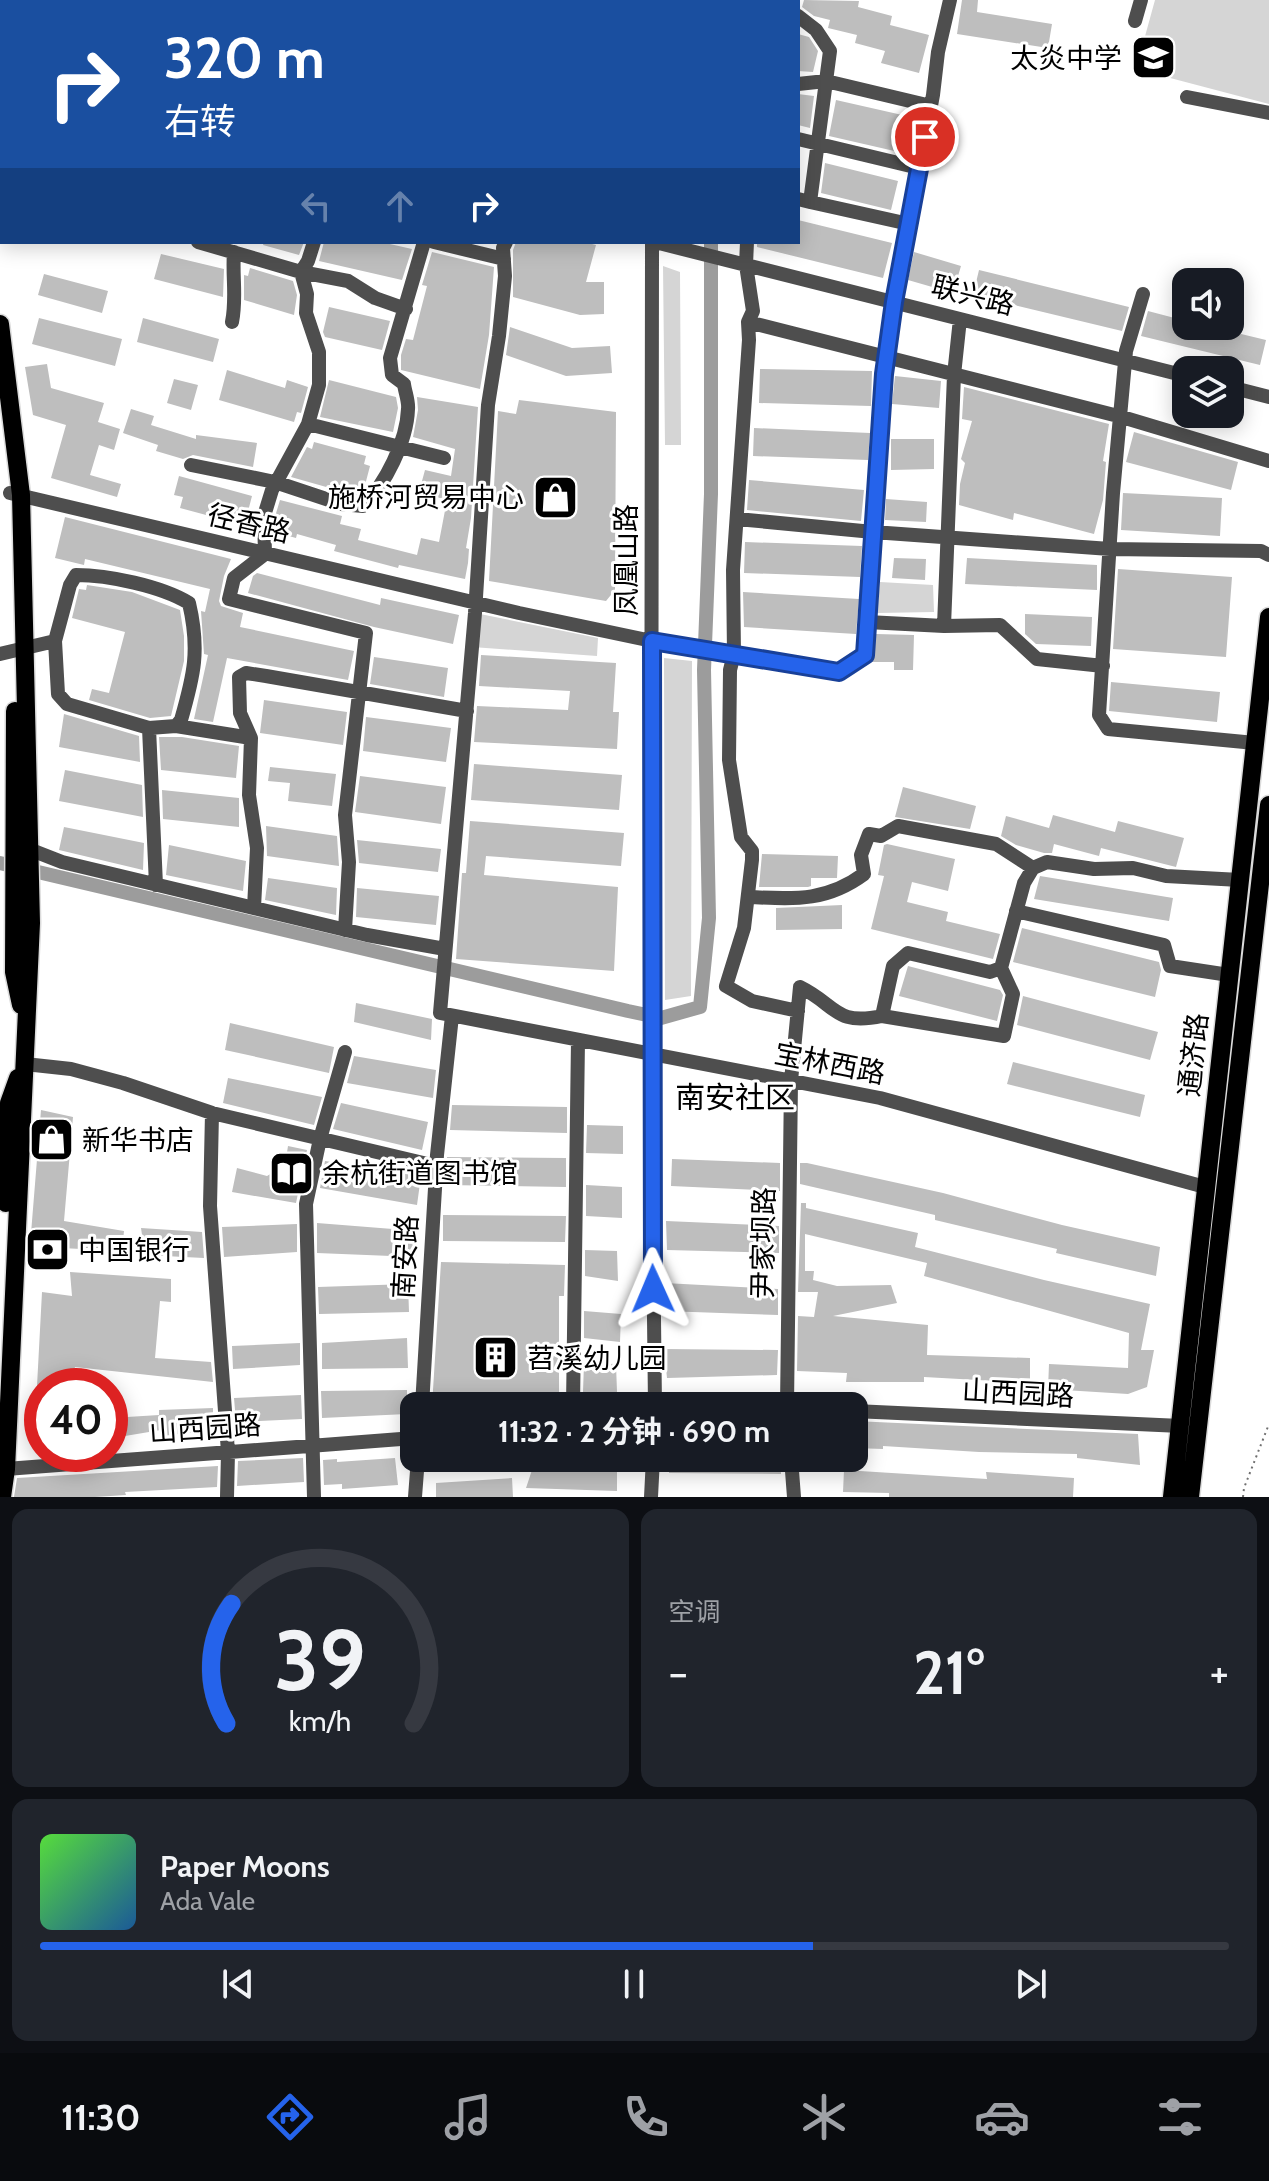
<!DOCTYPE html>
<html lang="zh">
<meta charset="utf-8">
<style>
:root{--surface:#171b24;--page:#20242c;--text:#f1f3f6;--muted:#9ea1a6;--line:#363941;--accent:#2563eb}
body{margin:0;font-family:Cabin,"Noto Sans SC",sans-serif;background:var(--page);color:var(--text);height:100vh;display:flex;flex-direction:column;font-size:30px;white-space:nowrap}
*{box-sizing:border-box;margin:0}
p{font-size:26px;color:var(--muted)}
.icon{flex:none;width:44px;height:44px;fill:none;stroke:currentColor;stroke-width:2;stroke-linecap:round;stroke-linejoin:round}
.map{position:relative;height:1497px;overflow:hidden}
.side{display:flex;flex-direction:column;gap:12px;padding:12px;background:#0d0f14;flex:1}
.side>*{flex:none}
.hud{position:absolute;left:0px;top:0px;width:800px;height:244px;box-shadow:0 4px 20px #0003;background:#1a4fa0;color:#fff;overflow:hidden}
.tools{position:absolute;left:1172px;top:268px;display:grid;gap:16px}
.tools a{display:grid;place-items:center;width:72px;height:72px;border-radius:16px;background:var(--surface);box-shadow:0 4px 20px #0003;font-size:40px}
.speed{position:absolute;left:24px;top:1368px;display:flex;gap:16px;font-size:40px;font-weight:700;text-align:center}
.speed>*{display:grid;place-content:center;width:104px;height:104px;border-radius:50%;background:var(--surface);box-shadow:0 4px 20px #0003;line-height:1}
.speed .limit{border:12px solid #d22;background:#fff;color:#111}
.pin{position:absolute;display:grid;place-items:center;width:68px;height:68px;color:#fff;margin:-34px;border:4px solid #fff;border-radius:50%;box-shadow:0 2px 8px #0007}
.me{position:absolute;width:88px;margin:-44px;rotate:359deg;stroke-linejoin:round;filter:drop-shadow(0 0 6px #0008)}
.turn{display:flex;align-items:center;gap:28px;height:168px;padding:0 32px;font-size:36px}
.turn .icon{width:104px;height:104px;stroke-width:2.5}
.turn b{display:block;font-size:56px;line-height:68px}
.lanes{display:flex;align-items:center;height:76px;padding:0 32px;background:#0003;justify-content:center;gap:40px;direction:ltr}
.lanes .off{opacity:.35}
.big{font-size:60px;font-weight:700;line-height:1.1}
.side .tile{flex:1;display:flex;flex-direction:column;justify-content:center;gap:12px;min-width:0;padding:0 28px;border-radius:16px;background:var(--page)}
.side .dial{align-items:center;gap:0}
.dial svg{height:208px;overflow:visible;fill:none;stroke:var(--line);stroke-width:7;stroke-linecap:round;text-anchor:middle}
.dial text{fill:var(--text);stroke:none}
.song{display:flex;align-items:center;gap:24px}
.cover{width:96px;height:96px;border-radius:12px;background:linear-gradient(135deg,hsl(110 70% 55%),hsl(210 70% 35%))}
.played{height:8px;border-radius:4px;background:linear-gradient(90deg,var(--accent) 65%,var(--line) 65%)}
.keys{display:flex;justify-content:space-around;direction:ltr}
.heat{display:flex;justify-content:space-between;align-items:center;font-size:44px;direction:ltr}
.side .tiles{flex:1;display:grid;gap:12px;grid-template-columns:1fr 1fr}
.tile:last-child{grid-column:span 2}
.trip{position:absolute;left:400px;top:1392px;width:468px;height:80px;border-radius:16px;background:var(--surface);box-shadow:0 4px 20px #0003;font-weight:700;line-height:80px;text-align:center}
.menu{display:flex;height:128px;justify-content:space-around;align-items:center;background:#090b0e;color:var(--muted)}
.menu .icon{width:56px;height:56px}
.menu .active{color:var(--accent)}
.menu b{font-size:36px;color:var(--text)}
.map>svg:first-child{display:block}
.green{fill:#d5d5d5}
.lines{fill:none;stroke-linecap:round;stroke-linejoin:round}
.canal{stroke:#9c9c9c;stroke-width:14}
.building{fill:#bebebe}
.major-casing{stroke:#dbdbdb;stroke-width:21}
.path{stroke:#707070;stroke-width:2;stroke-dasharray:2 4;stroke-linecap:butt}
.minor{stroke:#4e4e4e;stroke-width:14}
.major{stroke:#000;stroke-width:18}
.route-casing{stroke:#184099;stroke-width:20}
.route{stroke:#2563eb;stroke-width:14}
.labels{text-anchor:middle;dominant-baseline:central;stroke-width:6;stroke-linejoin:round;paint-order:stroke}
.poi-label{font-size:28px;fill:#000;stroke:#fff;text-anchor:start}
.street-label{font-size:28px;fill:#000;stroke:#fff}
.neighbourhood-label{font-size:30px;fill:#000;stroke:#fff}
</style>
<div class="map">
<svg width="1269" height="1497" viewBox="0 0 1269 1497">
<rect width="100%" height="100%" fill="#fff"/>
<path class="green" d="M1155 0H1269V104L1136 69Z
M663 266 680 272 681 445H665Z
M880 582 933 585 934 612 877 613Z
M475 613 598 638 597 656 472 647Z
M664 658 692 661 691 996 665 1000Z"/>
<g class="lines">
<path class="canal" d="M720 2V0
M0 863 628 1011 661 1018 700 1007 709 918 704 670 711 494V242"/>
</g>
<path class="building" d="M804 0 859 1 858 7 892 16 890 25 929 35 919 73 881 63 885 51 855 43 857 35 828 28 830 20 814 16 802 7Z
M962 0H978L977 12 1052 24 1048 48 957 34Z
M798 34 809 37 818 51 813 72 798 71Z
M798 94 814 96 810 128 798 125Z
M836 100 911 117 903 153 829 136Z
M825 163 898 181 891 210 821 193Z
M798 220 892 243 883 278 757 247V242H798Z
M264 242H304L299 255 263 245Z
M324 242H381L412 249 402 280 319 261Z
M516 242H584L596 245 586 282H604V314L580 315 513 297V250Z
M432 252 494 267 489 335 480 389 401 370V355L406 339 413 340 427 286 422 285Z
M914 252 961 266 953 293 908 280Z
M161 254 224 269 223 297 154 279Z
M250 268 293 281 297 295 294 315 244 300V275L248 276Z
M979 270 1129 307 1122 331 973 295Z
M44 274 108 291 102 313 38 295Z
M329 307 390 321 382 350 325 337 323 332Z
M1148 311 1186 321V326H1208L1266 340 1260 365 1141 336Z
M39 318 122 339 115 366 32 344Z
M143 318 219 339 213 362 137 342Z
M510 327 572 348 610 346 612 373 566 376 506 355Z
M47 364 51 388 104 403 98 422 120 429 114 450 99 445 90 475 121 484 117 497 51 478 66 425 33 415 25 367Z
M760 369 872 371 871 406 759 403Z
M227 370 285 388 287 380 308 387 301 413 297 412 294 422 219 400Z
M895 376 941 381 939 408 892 404Z
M174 379 198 385 191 410 167 403Z
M329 380 396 397 398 408 393 432 320 417Z
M964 387 1109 424 1103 461 1106 462 1103 500 1094 534 1014 513 1013 520 959 505 960 484 965 463 961 459 972 421 962 419Z
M417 397 478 407 471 518 466 548 469 549 468 563 465 579 399 565 398 568 334 551 336 545 297 534 296 538 274 532V520L280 500 342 516 340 524 361 529 358 540 417 555 421 538 439 542 447 500 419 492 425 470 451 476 455 449 413 437 418 410Z
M519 400 616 412 615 590 606 601 489 581 498 411 516 414Z
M131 409 154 416 151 425 196 439V435L257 443 253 467 193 455 183 459 156 451 158 445 123 433Z
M754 428 870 433 868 460 753 456Z
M1134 432 1238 462 1231 490 1126 462Z
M891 439H934V469L891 470Z
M314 442 366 456 364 464 370 466 364 489 360 487 358 496 291 477 307 447 312 449Z
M179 476 252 496 246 519 238 517 236 523 180 508 183 497 174 495Z
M749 480 864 490 861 521 747 510Z
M1123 493 1222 498 1220 536 1121 530Z
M886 499 927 502 926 522 885 520Z
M65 517 231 559 224 576 219 601 221 606 243 613 240 627 354 651 348 680 227 658 213 722 194 719 208 655 204 654 201 611 205 612 210 589 85 559 84 565 55 558Z
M745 542 862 546 860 577 744 573Z
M894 558 926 559 925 580 892 578Z
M967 558 1097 565V590L965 584Z
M1118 569 1232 577 1226 657 1113 649Z
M257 573 380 605 381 598 459 615 453 644 374 627 248 593 253 576Z
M87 585 132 592 180 610 184 636V661L171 716 150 718 89 700 92 689 109 693 125 632 72 618 79 589 86 590Z
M743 592 859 599 856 634 744 627Z
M1025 614 1092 617 1091 646 1036 644 1025 634Z
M876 634 914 635 913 670H894V662H872Z
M481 655 616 663 613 712H619L617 749 474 742 477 706 568 710 570 691 479 686Z
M374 657 448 668 444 697 370 684Z
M1111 682 1220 692 1217 722 1109 711Z
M264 700 347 712 343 745 260 733Z
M64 714 139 736 140 762 59 747Z
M366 717 451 728 446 762 363 751Z
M159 737H182L239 746 236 778 161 770Z
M474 764 622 775 619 810 471 800Z
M270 767 336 774 332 806 288 801 290 783 268 781Z
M65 770 142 785 143 817 59 801Z
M360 776 446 787 441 824 355 812Z
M903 787 976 806 970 829 895 817Z
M162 790 239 798V827L163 819Z
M1053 815 1115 832 1118 821 1184 838 1176 867 1101 848 1099 856 1054 844 1052 853H1044L1016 845 1001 836 1006 816 1049 828Z
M470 821 624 833 621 866 486 856 484 875 618 887 614 971 456 959 462 873H466Z
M266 826 337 836 339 866 267 856Z
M64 827 144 843 143 870 59 850Z
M357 840 441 849 438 872 359 863Z
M887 844 955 859 948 891 912 882 907 902 948 912 946 921 1000 934 993 959 871 929 884 876 878 875 884 845Z
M169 845 246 861 243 891 166 875Z
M762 854 838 856 837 878H811V886L808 887H759Z
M1040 876 1173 898 1169 921 1034 899Z
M268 878 337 888 336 915 265 900Z
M357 888 439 896 436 925 356 917Z
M842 905V929L776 930V908Z
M1022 928 1159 962 1161 970 1155 997 1013 962Z
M908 966 1000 990 1003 995 997 1021 899 996Z
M1023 996 1158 1032 1150 1060 1017 1025Z
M356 1003 432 1019 431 1040 354 1022Z
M230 1023 334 1047 329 1073 225 1050Z
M354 1056 436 1070 433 1098 347 1083Z
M1013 1062 1145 1095 1140 1117 1007 1084Z
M228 1078 322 1097 314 1125 223 1103Z
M341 1103 428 1122 422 1150 333 1129Z
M452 1105 567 1107V1133L450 1130Z
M41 1110 73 1117 64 1221 124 1231 122 1251 61 1248 60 1258H29Z
M587 1125 623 1126V1154L586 1153Z
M288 1146 307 1150 296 1203 232 1192 237 1168 267 1176 285 1165Z
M447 1157 566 1158V1187L445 1185Z
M672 1159 780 1163V1191L671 1186Z
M325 1161 421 1176 417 1205 320 1188Z
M800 1163H807L943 1193 1062 1225 1160 1247 1156 1276 1056 1253 1057 1249 935 1220V1215L800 1184Z
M586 1185 622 1187V1218L586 1216Z
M801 1203H806V1208L918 1233 915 1247 1044 1280 1150 1304 1141 1350H1154L1147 1387 1128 1394 1048 1389 1049 1364 1128 1368 1129 1333 924 1276 927 1263 805 1234V1271H814L813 1280 837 1286 891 1285 897 1303 833 1316 928 1325 927 1355 1030 1358V1383L924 1377V1382H846L847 1373 797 1371 798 1316 814 1317 818 1292H798Z
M443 1215 566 1216 565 1242 443 1241Z
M666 1221 779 1226V1253L667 1250Z
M317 1223 418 1231 416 1257 317 1253Z
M297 1224V1252L224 1257 222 1227Z
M141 1228 202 1232 204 1258 145 1255Z
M585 1250 617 1251 618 1281 585 1276Z
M441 1262 565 1265 564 1296H559V1406H432Z
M70 1272 171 1279V1302L160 1301 155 1358 211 1362 213 1382 75 1367 71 1386H37L42 1292 72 1296Z
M664 1283 778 1289V1315L664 1311Z
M408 1284 409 1312 319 1314 318 1287Z
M584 1311 621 1314 620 1342 584 1338Z
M407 1338 408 1368 322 1369V1343Z
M300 1343V1365L233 1369 232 1346Z
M664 1349 778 1350 777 1375 667 1378Z
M584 1363 616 1364 617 1392H583Z
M407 1390V1414L322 1418 321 1391Z
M301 1395 302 1419 236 1422 234 1398Z
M213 1408V1430L162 1436 161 1430 113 1438 111 1418 159 1415V1410Z
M854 1421 1138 1434 1140 1465 1077 1458V1454L979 1452 883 1446V1449L854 1448Z
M303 1458 304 1482 237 1486 238 1461Z
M395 1458 398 1485 342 1489V1484L324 1485 323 1460 337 1459V1462Z
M669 1458H781V1474L669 1473Z
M617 1459V1491L526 1488 534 1464Z
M218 1466 217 1487 125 1492 126 1495 95 1497H14L17 1478Z
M844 1470 987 1479 986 1472 1074 1478 1073 1497H889V1493L843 1492Z
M512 1478 513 1497H436V1483Z"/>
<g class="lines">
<defs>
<path id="major" d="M0 324 21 495 31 923 6 1469 2 1497
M15 711 14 972 21 1005
M6 1203 9 1103 18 1078
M1172 1497 1269 617
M1190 1497 1269 805"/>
</defs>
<use href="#major" class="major-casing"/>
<path class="path" d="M484 2 485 0
M586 2 587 0
M1243 1497 1244 1488 1269 1424"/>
<path class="minor" d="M650 0V2
M681 0V2
M760 0 766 2
M34 2V0
M240 2 241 0
M371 2 372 0
M798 16 816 30 830 51 810 202 798 199
M1135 21 1141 0
M0 81 2 82
M798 84 826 81 931 106
M1187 97 1269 113
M798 139 919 168
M810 202 909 224
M198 242 301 272 307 294 306 313 319 352V385L308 424 272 490 264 516 265 554 234 578 229 599 366 633 345 815 349 862 345 930
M314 242 308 261 301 272 348 281 375 298 406 309
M434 242 504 259
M506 242 503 248 505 276 499 336 488 405 475 613 440 1013 880 1098 1205 1187
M652 242 651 1054 655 1406
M655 242 1186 376
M747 242 746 265 753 311 748 322 749 340 733 570 734 654 730 670 729 760 741 837 752 851V860L744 928 726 986 752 1001 798 1011
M1143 294 1126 351 1113 493 1099 715 1108 729 1255 743
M232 322C237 298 232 276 234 252
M748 322 1122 417 1269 461
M1230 387 1269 397
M308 424 444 458
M191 465 275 482 341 504 363 506C385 485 407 441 408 409 409 402 405 392 404 384L392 375 390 358 424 242
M10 493 519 613 652 641 839 672 865 655 884 374 894 302 933 95 938 52 950 0
M737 519 873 532 1110 549 1261 551 1269 555
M867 622 944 626 954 375 960 319
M944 626 1000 625 1037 659 1103 666
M55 641 58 694 67 704 149 728
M0 654 55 641 70 585 76 575C108 575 161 586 189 603 200 650 194 675 181 720L176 726 149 728 156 885
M176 726 251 738
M21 846 62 862 367 935 445 949
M749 897C794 899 826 902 864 874L861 855 869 834 881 836 898 826 996 844 1033 868
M254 908 257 848 249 795 251 738 240 713 239 677 246 673 266 676 467 711
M1016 911 1164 945 1170 966 1229 975
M882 1016 1004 1036 1013 994 1001 968
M25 1064 71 1069 123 1083 212 1113 436 1166
M212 1113 210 1206 228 1452 227 1497
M422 1406 437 1155 452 1016
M573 1406 578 1040
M787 1406 791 1081 800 987C837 1005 834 1026 882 1016L893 966 908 953 990 972 1001 968 1024 883 1033 868 1047 862 1094 869 1133 868 1166 876 1240 880
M854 1411 1181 1426
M791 1458 794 1497
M0 1472 6 1469 414 1438
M314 1497 306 1204 320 1139 345 1052
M415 1497 418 1458
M651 1497 653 1458"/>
<use href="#major" class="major"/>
</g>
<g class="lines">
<defs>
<path id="route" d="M653 1289 652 641 839 672 865 655 884 374 894 302 925 137"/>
</defs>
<use href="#route" class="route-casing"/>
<use href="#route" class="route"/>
</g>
<defs>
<symbol id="school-square" viewBox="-11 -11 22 22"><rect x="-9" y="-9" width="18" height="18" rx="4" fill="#000" stroke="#fff"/><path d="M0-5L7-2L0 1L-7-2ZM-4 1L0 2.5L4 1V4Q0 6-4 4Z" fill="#fff"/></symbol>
<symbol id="shop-square" viewBox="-11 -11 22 22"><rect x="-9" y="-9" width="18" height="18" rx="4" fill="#000" stroke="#fff"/><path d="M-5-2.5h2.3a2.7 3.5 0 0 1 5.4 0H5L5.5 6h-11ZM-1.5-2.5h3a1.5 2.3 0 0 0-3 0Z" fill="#fff"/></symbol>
<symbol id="library-square" viewBox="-11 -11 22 22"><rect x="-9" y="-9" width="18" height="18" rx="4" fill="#000" stroke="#fff"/><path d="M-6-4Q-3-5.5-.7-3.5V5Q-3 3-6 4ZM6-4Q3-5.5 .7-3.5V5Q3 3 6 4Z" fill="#fff"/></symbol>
<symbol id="bank-square" viewBox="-11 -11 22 22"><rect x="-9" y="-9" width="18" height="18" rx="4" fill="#000" stroke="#fff"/><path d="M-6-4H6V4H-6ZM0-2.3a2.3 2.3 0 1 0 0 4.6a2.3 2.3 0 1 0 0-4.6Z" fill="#fff"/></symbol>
<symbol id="building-square" viewBox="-11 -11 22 22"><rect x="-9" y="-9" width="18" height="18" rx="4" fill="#000" stroke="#fff"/><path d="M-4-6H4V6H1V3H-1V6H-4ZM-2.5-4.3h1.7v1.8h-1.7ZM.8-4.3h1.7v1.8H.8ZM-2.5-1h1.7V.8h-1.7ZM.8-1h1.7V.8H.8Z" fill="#fff"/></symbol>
</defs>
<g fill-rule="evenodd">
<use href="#school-square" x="1128" y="32" width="51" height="51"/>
<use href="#shop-square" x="530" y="472" width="51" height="51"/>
<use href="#shop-square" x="26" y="1114" width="51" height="51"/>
<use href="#library-square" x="266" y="1148" width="51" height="51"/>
<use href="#bank-square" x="22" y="1224" width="51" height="51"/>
<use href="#building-square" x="470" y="1332" width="51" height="51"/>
</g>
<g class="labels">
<g class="poi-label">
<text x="1122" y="58" text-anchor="end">太炎中学</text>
<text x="524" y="497" text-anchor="end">施桥河贸易中心</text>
<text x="82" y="1140">新华书店</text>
<text x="322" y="1173">余杭街道图书馆</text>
<text x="78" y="1250">中国银行</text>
<text x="527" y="1358">苕溪幼儿园</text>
</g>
<g class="street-label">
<text transform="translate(973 295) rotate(14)">联兴路</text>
<text transform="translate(249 523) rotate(13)">径香路</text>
<text transform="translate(626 560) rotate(-90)">凤凰山路</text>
<text transform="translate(1193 1055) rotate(-84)">通济路</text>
<text transform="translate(830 1063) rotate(11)">宝林西路</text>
<text transform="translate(763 1243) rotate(-89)">尹家坝路</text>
<text transform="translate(405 1257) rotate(-87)">南安路</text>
<text transform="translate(1018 1393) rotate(3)">山西园路</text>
<text transform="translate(205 1428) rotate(-4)">山西园路</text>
</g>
<g class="neighbourhood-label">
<text x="735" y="1097">南安社区</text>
</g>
</g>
</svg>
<div class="tools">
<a><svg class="icon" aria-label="sound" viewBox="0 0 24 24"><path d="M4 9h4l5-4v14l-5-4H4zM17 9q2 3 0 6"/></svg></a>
<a><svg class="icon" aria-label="layers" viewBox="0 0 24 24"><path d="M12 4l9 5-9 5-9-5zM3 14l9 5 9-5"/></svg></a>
</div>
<div class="speed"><div class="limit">40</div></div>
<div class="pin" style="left:925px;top:137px;background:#d93025"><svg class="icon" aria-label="arrive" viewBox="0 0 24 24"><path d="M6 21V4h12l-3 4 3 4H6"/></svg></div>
<svg class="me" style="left:653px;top:1289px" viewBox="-20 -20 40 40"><path d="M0-17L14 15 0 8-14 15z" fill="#2563eb" stroke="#fff" stroke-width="4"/></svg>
<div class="trip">11:32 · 2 分钟 · 690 m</div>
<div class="hud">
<div class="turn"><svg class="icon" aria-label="right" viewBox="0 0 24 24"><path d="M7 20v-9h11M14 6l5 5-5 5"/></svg><div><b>320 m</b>右转</div></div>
<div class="lanes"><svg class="icon off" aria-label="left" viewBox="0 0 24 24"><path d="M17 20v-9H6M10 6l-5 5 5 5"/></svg><svg class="icon off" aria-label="ahead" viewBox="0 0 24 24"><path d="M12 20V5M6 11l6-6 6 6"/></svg><svg class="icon" aria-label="right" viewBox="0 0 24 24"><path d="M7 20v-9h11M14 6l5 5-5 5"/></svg></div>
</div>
</div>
<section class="side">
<div class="tiles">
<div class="tile dial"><svg viewBox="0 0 100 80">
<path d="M14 69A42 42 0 1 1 86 69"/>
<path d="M14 69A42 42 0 0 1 16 23" stroke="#2563eb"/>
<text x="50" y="56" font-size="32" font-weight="700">39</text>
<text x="50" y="72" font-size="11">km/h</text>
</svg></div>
<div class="tile"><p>空调</p>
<div class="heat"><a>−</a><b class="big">21°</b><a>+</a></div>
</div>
<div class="tile">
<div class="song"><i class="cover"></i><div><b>Paper Moons</b><p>Ada Vale</p></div></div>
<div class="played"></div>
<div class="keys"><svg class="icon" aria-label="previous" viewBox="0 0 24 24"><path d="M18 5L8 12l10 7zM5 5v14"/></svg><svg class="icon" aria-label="pause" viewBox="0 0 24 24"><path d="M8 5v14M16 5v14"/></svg><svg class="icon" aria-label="next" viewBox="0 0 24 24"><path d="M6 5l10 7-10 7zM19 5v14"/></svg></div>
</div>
</div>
</section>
<nav class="menu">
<b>11:30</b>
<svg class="icon active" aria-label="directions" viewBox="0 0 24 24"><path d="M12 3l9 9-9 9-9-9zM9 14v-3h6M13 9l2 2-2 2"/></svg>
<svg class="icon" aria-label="music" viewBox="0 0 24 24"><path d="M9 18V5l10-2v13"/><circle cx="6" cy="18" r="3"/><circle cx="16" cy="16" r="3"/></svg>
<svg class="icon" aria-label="phone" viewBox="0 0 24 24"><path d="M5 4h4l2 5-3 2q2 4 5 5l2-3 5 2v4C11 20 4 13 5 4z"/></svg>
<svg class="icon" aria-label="climate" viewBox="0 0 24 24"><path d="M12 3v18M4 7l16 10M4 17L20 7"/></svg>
<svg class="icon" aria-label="car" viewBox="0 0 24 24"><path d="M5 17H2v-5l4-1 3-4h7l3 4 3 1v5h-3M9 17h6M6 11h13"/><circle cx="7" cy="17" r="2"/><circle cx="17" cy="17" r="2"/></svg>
<svg class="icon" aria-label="filters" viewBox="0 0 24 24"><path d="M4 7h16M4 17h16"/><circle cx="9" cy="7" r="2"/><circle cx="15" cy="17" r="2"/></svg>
</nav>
